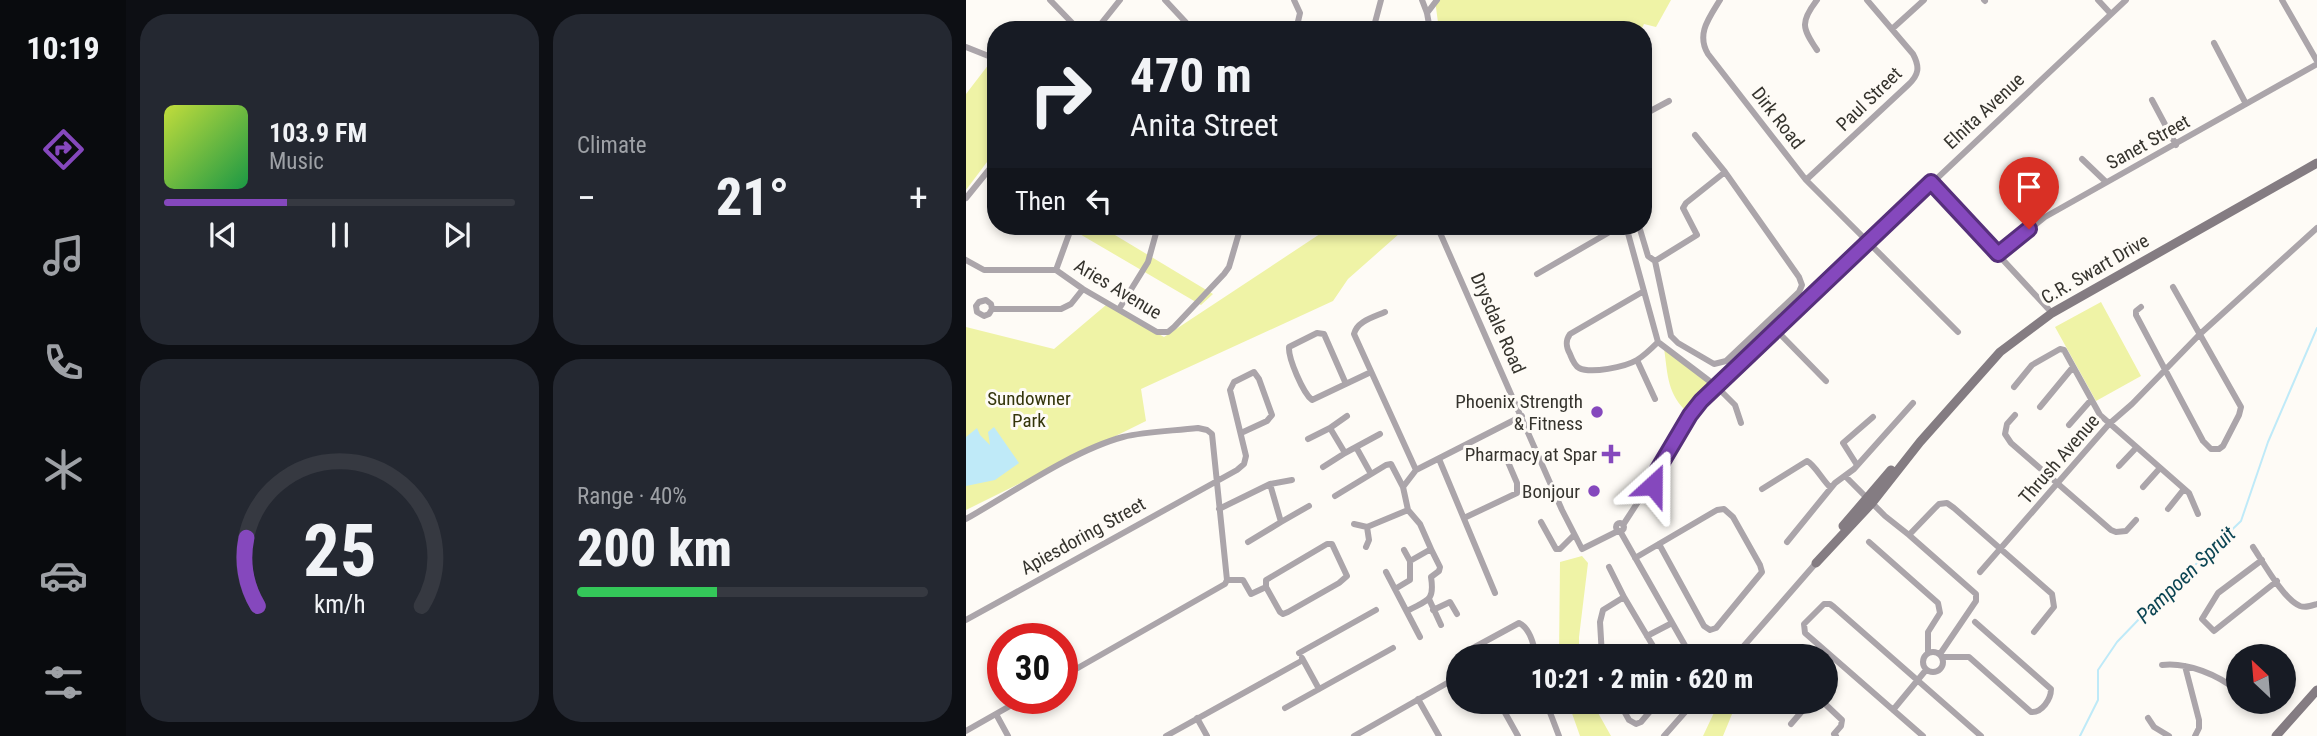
<!DOCTYPE html>
<meta charset="utf-8">
<style>
:root{--surface:#171b24;--page:#242831;--text:#f1f3f6;--muted:#9ea1a6;--line:#363941;--accent:#8548bd}
body{margin:0;font-family:"Roboto Condensed",sans-serif;background:var(--page);color:var(--text);height:100vh;display:flex;flex-direction:column;font-size:26px;white-space:nowrap}
*{box-sizing:border-box;margin:0}
p{font-size:23px;color:var(--muted)}
.icon{flex:none;width:38px;height:38px;fill:none;stroke:currentColor;stroke-width:2;stroke-linecap:round;stroke-linejoin:round}
.map{position:relative;flex:1;overflow:hidden}
.details{display:flex;flex-direction:column;gap:14px;padding:14px;background:#0d0f14;width:840px}
.details>*{flex:none}
.banner{position:absolute;left:21px;top:21px;width:665px;height:214px;border-radius:28px;box-shadow:0 4px 10px #0003;background:#171b24;color:var(--text);overflow:hidden}
.needle{width:46px;rotate:334deg}
.fabs{position:absolute;left:1260px;top:644px;display:grid;gap:14px}
.fabs a{display:grid;place-items:center;width:70px;height:70px;border-radius:50%;background:var(--surface);box-shadow:0 4px 10px #0003;font-size:35px}
.speed{position:absolute;left:21px;top:623px;display:flex;gap:14px;font-size:35px;font-weight:700;text-align:center}
.speed>*{display:grid;place-content:center;width:91px;height:91px;border-radius:50%;background:var(--surface);box-shadow:0 4px 10px #0003;line-height:1}
.speed .limit{border:10px solid #d22;background:#fff;color:#111}
.pin{position:absolute;display:grid;place-items:center;width:60px;height:60px;color:#fff;margin:-72px -30px;border-radius:50% 50% 50% 0;rotate:-45deg;box-shadow:0 0 7px #0007}
.pin .icon{rotate:45deg}
.me{position:absolute;width:77px;margin:-38px;rotate:24deg;stroke-linejoin:round;filter:drop-shadow(0 0 5px #0008)}
.turn{display:flex;align-items:center;gap:24px;height:147px;padding:0 28px;font-size:32px}
.turn .icon{width:91px;height:91px;stroke-width:2.5}
.turn b{display:block;font-size:49px;line-height:60px}
.then{display:flex;align-items:center;height:66px;padding:0 28px;background:#0003;gap:14px;font-size:26px}
.big{font-size:52px;font-weight:800;line-height:1.1}
.details .card{flex:1;display:flex;flex-direction:column;justify-content:center;gap:10px;min-width:0;padding:0 24px;border-radius:28px;background:var(--page)}
.details .dial{align-items:center;gap:0}
.dial svg{height:182px;overflow:visible;fill:none;stroke:var(--line);stroke-width:7;stroke-linecap:round;text-anchor:middle}
.dial text{fill:var(--text);stroke:none}
.song{display:flex;align-items:center;gap:21px}
.cover{width:84px;height:84px;border-radius:10px;background:linear-gradient(135deg,hsl(70 70% 55%),hsl(140 70% 35%))}
.played{height:7px;border-radius:4px;background:linear-gradient(90deg,var(--accent) 35%,var(--line) 35%)}
.keys{display:flex;justify-content:space-around;direction:ltr}
.heat{display:flex;justify-content:space-between;align-items:center;font-size:38px;direction:ltr}
.charge{height:10px;border-radius:5px;background:linear-gradient(90deg,#34c759 40%,var(--line) 0)}
.details .tiles{flex:1;display:grid;gap:14px;grid-template-columns:repeat(2,1fr)}
.trip{position:absolute;left:480px;top:644px;width:392px;height:70px;border-radius:35px;background:var(--surface);box-shadow:0 4px 10px #0003;font-weight:800;line-height:70px;text-align:center}
main{display:flex;flex:1;min-height:0}
.tabs{display:flex;flex-direction:column;width:126px;justify-content:space-around;align-items:center;background:#090b0e;color:var(--muted)}
.tabs .icon{width:49px;height:49px}
.tabs .current{color:var(--accent)}
.tabs b{font-size:32px;color:var(--text)}
.map>svg:first-child{display:block}
.green{fill:#eff3a6}
.water{fill:#bfeaf8}
.lines{fill:none;stroke-linecap:round;stroke-linejoin:round}
.stream{stroke:#bfeaf8;stroke-width:2}
.street{stroke:#aba5aa;stroke-width:6}
.secondary{stroke:#847c82;stroke-width:9}
.route-casing{stroke:#562f7b;stroke-width:18}
.route{stroke:#8548bd;stroke-width:12}
.poi-dot{fill:#8548bd;stroke:#fefbf6;stroke-width:2.5}
.labels{text-anchor:middle;dominant-baseline:central;stroke-width:6;stroke-linejoin:round;paint-order:stroke}
.street-label{font-size:19px;fill:#36342e;stroke:#fefbf6}
.park-label{font-size:19px;fill:#34350b;stroke:#fefbf6}
.poi-label{font-size:19px;fill:#36342e;stroke:#fefbf6;text-anchor:end}
.water-label{font-size:21px;font-style:italic;fill:#0c4553;stroke:#fefbf6}
</style>
<main>
<nav class="tabs">
<b>10:19</b>
<svg class="icon current" aria-label="directions" viewBox="0 0 24 24"><path d="M12 3l9 9-9 9-9-9zM9 14v-3h6M13 9l2 2-2 2"/></svg>
<svg class="icon" aria-label="music" viewBox="0 0 24 24"><path d="M9 18V5l10-2v13"/><circle cx="6" cy="18" r="3"/><circle cx="16" cy="16" r="3"/></svg>
<svg class="icon" aria-label="phone" viewBox="0 0 24 24"><path d="M5 4h4l2 5-3 2q2 4 5 5l2-3 5 2v4C11 20 4 13 5 4z"/></svg>
<svg class="icon" aria-label="climate" viewBox="0 0 24 24"><path d="M12 3v18M4 7l16 10M4 17L20 7"/></svg>
<svg class="icon" aria-label="car" viewBox="0 0 24 24"><path d="M5 17H2v-5l4-1 3-4h7l3 4 3 1v5h-3M9 17h6M6 11h13"/><circle cx="7" cy="17" r="2"/><circle cx="17" cy="17" r="2"/></svg>
<svg class="icon" aria-label="filters" viewBox="0 0 24 24"><path d="M4 7h16M4 17h16"/><circle cx="9" cy="7" r="2"/><circle cx="15" cy="17" r="2"/></svg>
</nav>
<section class="details">
<div class="tiles">
<div class="card">
<div class="song"><i class="cover"></i><div><b>103.9 FM</b><p>Music</p></div></div>
<div class="played"></div>
<div class="keys"><svg class="icon" aria-label="previous" viewBox="0 0 24 24"><path d="M18 5L8 12l10 7zM5 5v14"/></svg><svg class="icon" aria-label="pause" viewBox="0 0 24 24"><path d="M8 5v14M16 5v14"/></svg><svg class="icon" aria-label="next" viewBox="0 0 24 24"><path d="M6 5l10 7-10 7zM19 5v14"/></svg></div>
</div>
<div class="card"><p>Climate</p>
<div class="heat"><a>−</a><b class="big">21°</b><a>+</a></div>
</div>
<div class="card dial"><svg viewBox="0 0 100 80">
<path d="M14 69A42 42 0 1 1 86 69"/>
<path d="M14 69A42 42 0 0 1 9 39" stroke="#8548bd"/>
<text x="50" y="56" font-size="32" font-weight="700">25</text>
<text x="50" y="72" font-size="11">km/h</text>
</svg></div>
<div class="card"><p>Range · 40%</p><b class="big">200 km</b><div class="charge"></div></div>
</div>
</section>
<div class="map">
<svg width="1351" height="736" viewBox="0 0 1351 736">
<rect width="100%" height="100%" fill="#fefbf6"/>
<path class="green" d="M469 0H705L690 27 678 24 675 30H473Z
M23 64 30 67V150L0 190V94Z
M100 226H134L247 294 235 305Z
M366 226H442L382 279 367 301 175 389 180 421 0 510V327L88 349 140 305 198 337Z
M1135 302 1175 376 1130 401 1089 327Z
M698 348 748 385 723 414C701 394 702 376 698 348Z
M616 556 622 563 613 637V656H593L594 562Z
M602 702H626L645 736H614Z
M753 702H771L757 736H737Z"/>
<path class="water" d="M28 427 53 463 29 480 0 486V437L11 428 14 435 24 445 22 432Z"/>
<g class="lines">
<path class="stream" d="M1114 736 1132 700V670L1151 642 1176 616 1275 521 1302 442 1351 328"/>
<path class="street" d="M84 0 113 30
M199 0 227 30
M328 0 334 13 330 30
M456 0 461 13 464 30
M754 0C743 18 730 34 742 54L840 180 992 332
M1018 0 1019 1
M1132 0 1145 14
M1316 0 1351 61
M461 13 471 0
M926 29 958 0
M130 30 154 0
M407 30 415 0
M1248 43 1280 104
M0 47 30 59
M851 50C836 28 834 22 851 0
M1186 100 1210 145
M677 115 703 101
M729 135 759 172
M1116 159 1140 182
M759 172 833 277 836 285 833 292 760 361 748 364 712 343 705 336 689 261 731 235 717 208 720 203Z
M840 180 942 85C953 75 954 67 947 54L901 0
M965 182 1086 313
M0 198 30 161
M471 226 596 510 616 549 652 531
M660 226 692 342 750 386 769 405 775 423
M673 226 682 256 689 261
M474 233 486 226
M1033 254 1079 217 1351 64
M0 260 18 270H90L117 289 191 332H202L208 327 258 274 263 267 275 226
M90 270 106 226
M571 274 654 226
M678 291 604 334C599 341 600 347 604 354 606 359 608 365 613 368 625 374 659 367 671 360 679 355 686 348 692 342
M1175 307 1170 311V315L1237 441 1245 449H1253L1257 446 1273 415 1275 407 1207 287
M26 309 25 304 20 300 13 302 10 306 11 312 18 316 23 314 26 309H95L105 304 117 289
M153 309 182 262 192 226
M419 312C408 317 391 321 388 334L450 470
M809 329 860 381
M671 360 689 399
M380 384 358 334 351 333 323 347C322 358 337 393 346 400L405 372
M1048 387 1066 365 1094 349 1098 350 1134 415 1223 493 1232 514
M1074 407 1107 367
M1049 415 1041 424 1039 434 1045 443 1145 530 1150 532 1160 531 1170 520
M1103 425 1125 400
M364 428 381 416
M342 439 364 428 379 453 390 447 405 474
M390 447 414 434
M473 459 529 593
M891 465 877 443 907 417
M1153 466 1170 448
M357 467 379 453
M879 476 919 516 943 535 969 508 973 504 981 503 988 508 1086 594 1088 607 1068 632
M437 487 450 470 556 416
M1177 487 1194 468
M796 489 841 461C849 465 857 481 865 488
M369 496 420 465 425 464 437 487 442 510 454 524 465 549 444 561V580L429 589
M253 509 304 484 326 480
M1202 509 1218 489
M498 518 551 493V483L542 462
M0 519C46 493 108 450 157 437 181 431 208 431 232 428L241 430 246 434 261 580 259 584 96 677
M315 522 343 506
M575 522 590 549H594L608 535
M650 527a4 4 0 1 1 8 0a4 4 0 1 1-8 0Z
M388 524 401 527 442 510
M657 525 681 488 679 482 685 481 724 415 735 401 1160 0
M654 531 725 656
M943 535 1010 594V601L974 654
M282 542 315 522 304 484
M821 542 869 483 888 469 947 403
M903 542 972 603 974 613 962 632V653
M361 544H366L381 576 373 583 322 612 317 614 314 612 300 587V580Z
M400 547 403 540 401 527
M1287 547C1297 562 1318 600 1334 606 1340 608 1345 606 1351 604
M438 550 444 561
M669 558 751 510 758 509 767 517 794 565 796 572 750 628 744 630 738 626 693 544
M1296 560 1252 593 1236 619 1248 631 1311 581
M643 567 658 597
M420 572 454 637
M1014 572 1143 424 1166 404 1234 334 1351 228
M261 580H277L285 594 300 587
M463 599 475 625
M467 610 484 602 491 614
M441 611C461 600 469 602 465 577L473 571 474 567 465 549
M0 620 271 470 278 464 280 456 264 390 268 382 288 372 293 379 306 415 301 421 275 433
M681 636 706 623
M957 662a10 10 0 1 1 20 0a10 10 0 1 1-20 0Z
M333 653 410 610
M803 654 806 656
M507 656V648L553 623C564 628 568 645 570 656
M636 656 634 622 637 610 658 597 693 656
M769 656 850 563
M976 657H1003L1065 712C1076 713 1085 699 1085 689L1009 622
M336 658 353 689
M1196 665C1222 662 1252 675 1272 691
M1219 666 1233 720V728L1229 736
M452 699 473 736
M533 702 552 736
M580 702 593 736
M653 702 663 720 670 724 675 722 692 702
M857 702 876 720 875 726 868 734 870 736
M1280 702 1281 704
M319 708 427 648
M927 710 960 670
M30 714 42 736
M231 718 241 736
M1182 718 1188 727 1203 736
M825 724 844 702
M0 731 58 698
M200 736 337 660
M388 736 490 678
M698 736 728 702
M957 736 839 633 838 624 858 604H864L868 607 1015 736"/>
<path class="secondary" d="M877 526 925 470
M850 563 906 503 954 442 1034 352 1086 313 1351 163
M1310 736 1351 690"/>
</g>
<g class="lines">
<defs>
<path id="route" d="M687 485 685 481 724 415 735 401 965 182 1032 254 1063 229"/>
</defs>
<use href="#route" class="route-casing"/>
<use href="#route" class="route"/>
</g>
<g class="poi-dot">
<circle cx="631" cy="412" r="7"/>
<path d="M641.5 443.5h7v7h7v7h-7v7h-7v-7h-7v-7h7z"/>
<circle cx="628" cy="491" r="7"/>
</g>
<g class="labels">
<g class="street-label">
<text transform="translate(903 99) rotate(-44)">Paul Street</text>
<text transform="translate(1018 111) rotate(-43)">Elnita Avenue</text>
<text transform="translate(812 118) rotate(52)">Dirk Road</text>
<text transform="translate(1182 142) rotate(-29)">Sanet Street</text>
<text transform="translate(1129 269) rotate(-30)">C.R. Swart Drive</text>
<text transform="translate(152 289) rotate(31)">Aries Avenue</text>
<text transform="translate(532 323) rotate(66)">Drysdale Road</text>
<text transform="translate(1093 459) rotate(-49)">Thrush Avenue</text>
<text transform="translate(117 536) rotate(-29)">Apiesdoring Street</text>
</g>
<g class="park-label">
<text x="63" y="398">Sundowner<tspan x="63" dy="22">Park</tspan></text>
</g>
<g class="poi-label">
<text x="617" y="401">Phoenix Strength<tspan x="617" dy="22">&amp; Fitness</tspan></text>
<text x="631" y="454">Pharmacy at Spar</text>
<text x="614" y="491">Bonjour</text>
</g>
<g class="water-label">
<text transform="translate(1220 575) rotate(-44)">Pampoen Spruit</text>
</g>
</g>
</svg>
<div class="fabs">
<a><svg class="needle" viewBox="-14 -14 28 28"><path d="M0-13l5 13h-10z" fill="#e53935"/><path d="M0 13l5-13h-10z" fill="#9ea1a6"/></svg></a>
</div>
<div class="speed"><div class="limit">30</div></div>
<div class="pin" style="left:1063px;top:229px;background:#d93025"><svg class="icon" aria-label="arrive" viewBox="0 0 24 24"><path d="M6 21V4h12l-3 4 3 4H6"/></svg></div>
<svg class="me" style="left:687px;top:485px" viewBox="-20 -20 40 40"><path d="M0-17L14 15 0 8-14 15z" fill="#8548bd" stroke="#fff" stroke-width="4"/></svg>
<div class="trip">10:21 · 2 min · 620 m</div>
<div class="banner">
<div class="turn"><svg class="icon" aria-label="right" viewBox="0 0 24 24"><path d="M7 20v-9h11M14 6l5 5-5 5"/></svg><div><b>470 m</b>Anita Street</div></div>
<div class="then">Then<svg class="icon" aria-label="left" viewBox="0 0 24 24"><path d="M17 20v-9H6M10 6l-5 5 5 5"/></svg></div>
</div>
</div>
</main>
